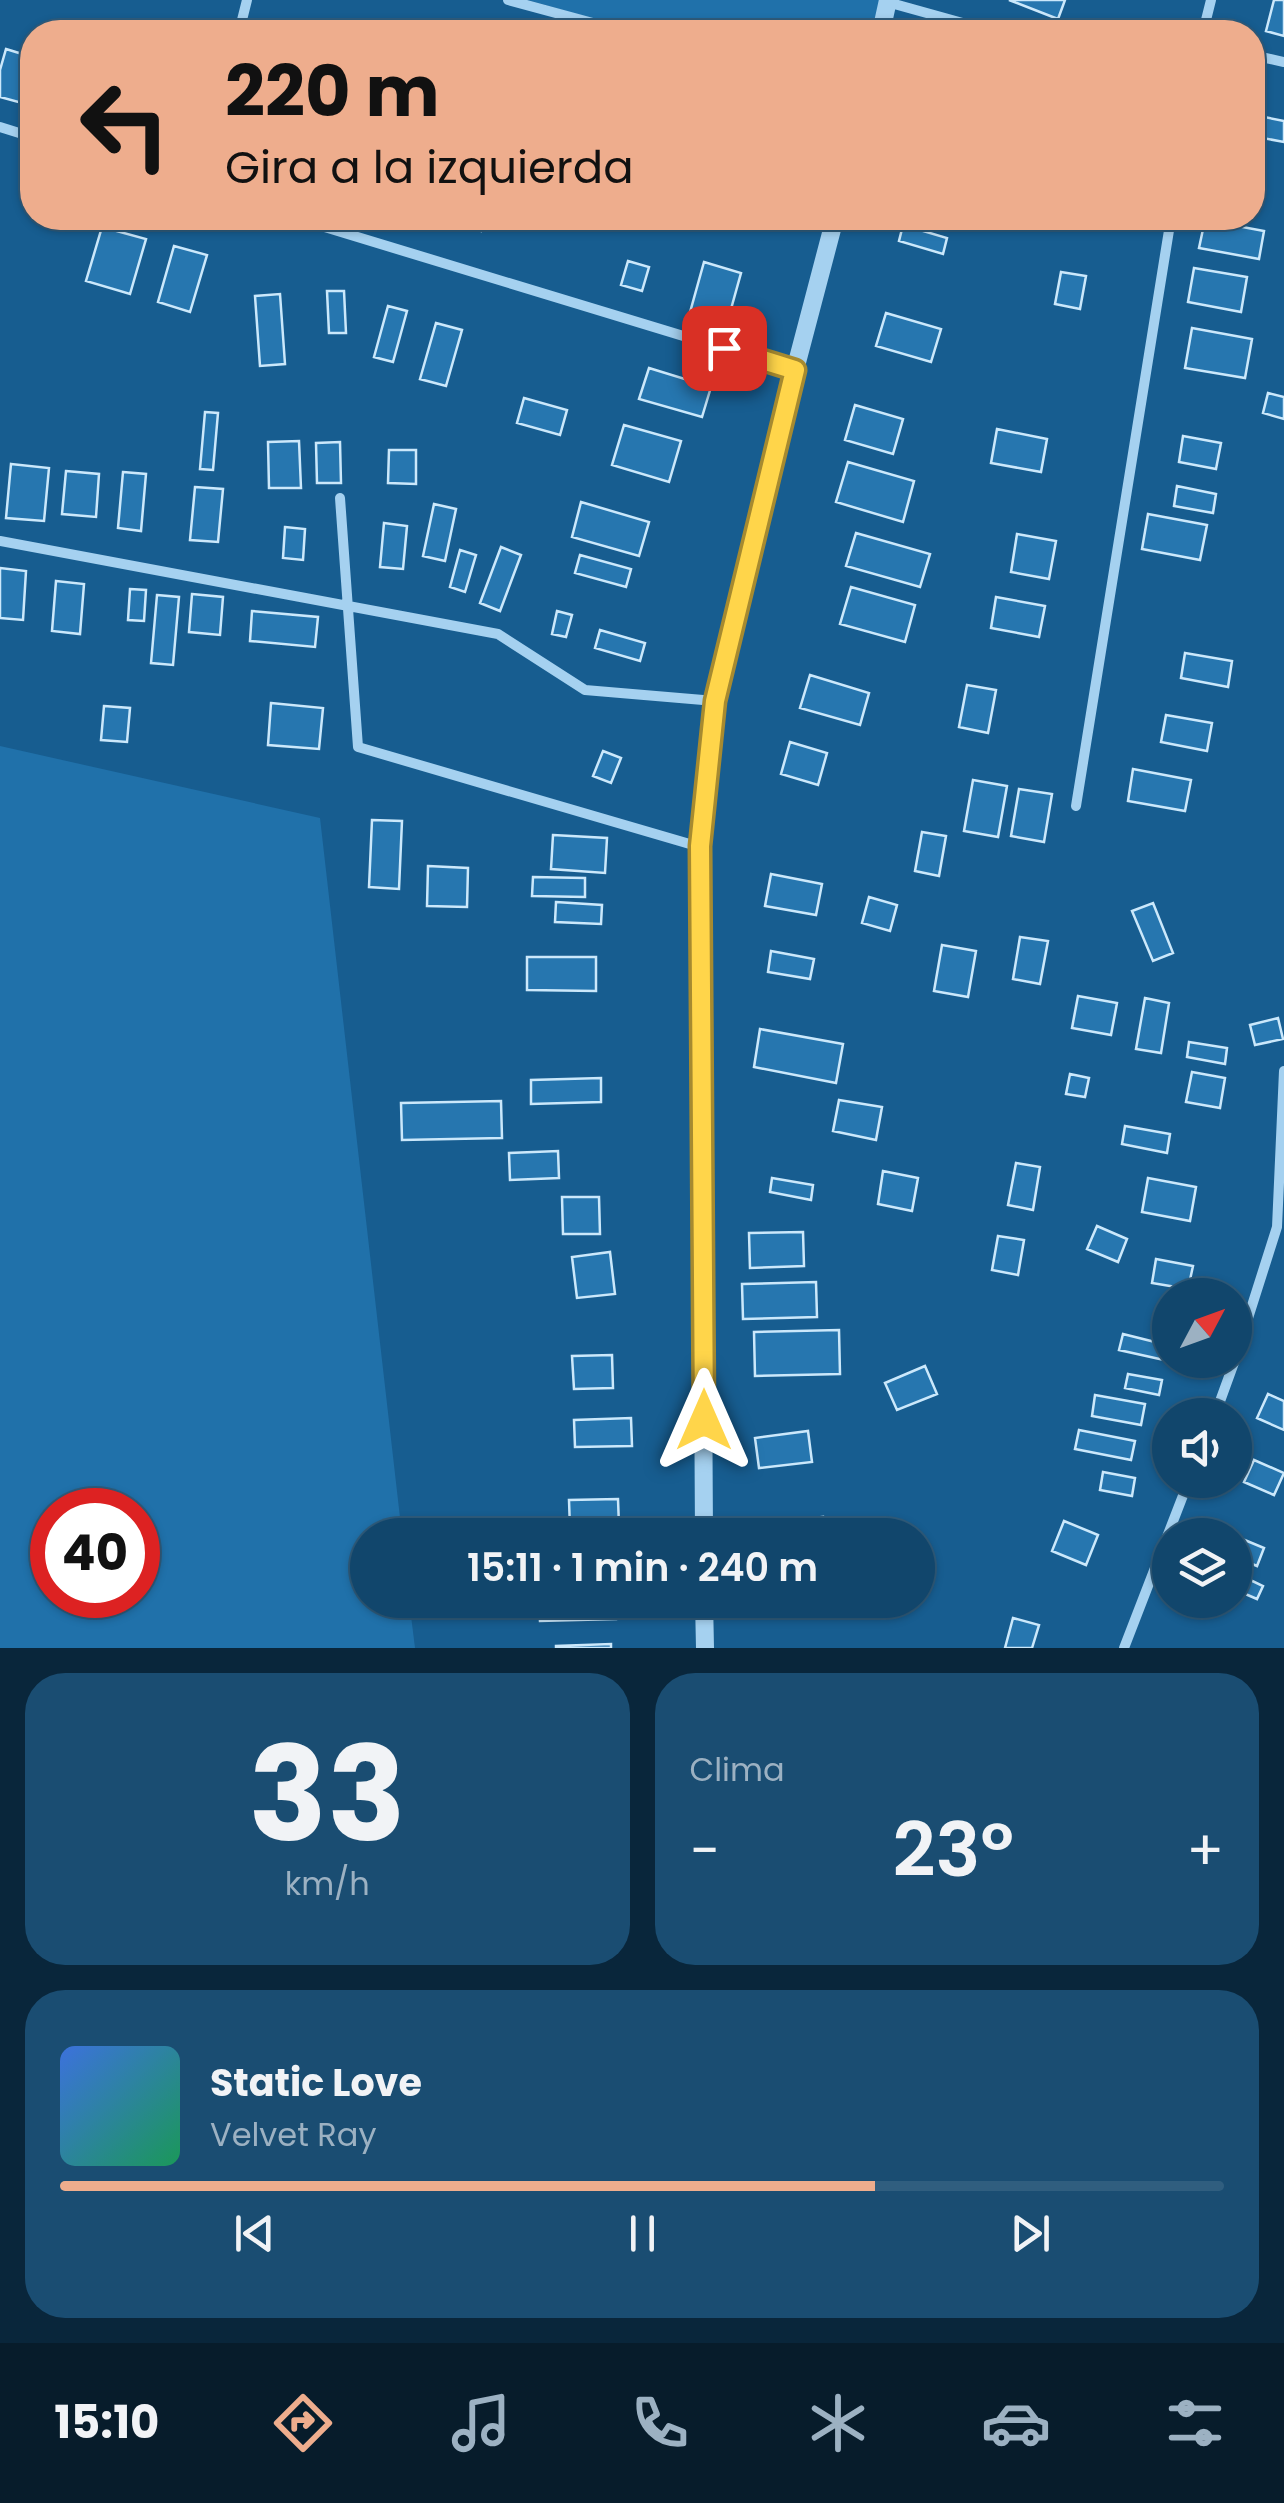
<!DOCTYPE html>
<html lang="es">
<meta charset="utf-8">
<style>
:root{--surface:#11466c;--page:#1a4d72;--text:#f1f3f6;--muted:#9cb1c2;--line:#305e7f;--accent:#eead8d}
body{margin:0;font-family:Poppins,sans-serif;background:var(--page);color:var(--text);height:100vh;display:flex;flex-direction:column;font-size:38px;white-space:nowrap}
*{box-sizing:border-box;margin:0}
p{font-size:32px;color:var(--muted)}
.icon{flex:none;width:55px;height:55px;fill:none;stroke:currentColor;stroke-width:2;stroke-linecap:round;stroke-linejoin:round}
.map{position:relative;height:1648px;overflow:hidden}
.sheet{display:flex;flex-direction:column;gap:25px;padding:25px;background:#09263b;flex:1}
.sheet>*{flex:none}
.hud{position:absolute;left:20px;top:20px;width:1245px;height:210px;border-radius:40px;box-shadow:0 2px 8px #0004,0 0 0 2px var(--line);background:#eead8d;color:#111;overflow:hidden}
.needle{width:65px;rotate:49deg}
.controls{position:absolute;left:1152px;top:1278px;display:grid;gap:20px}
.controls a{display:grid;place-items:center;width:100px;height:100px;border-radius:50%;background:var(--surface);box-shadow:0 2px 8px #0004,0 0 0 2px var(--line);font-size:50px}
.speed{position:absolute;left:30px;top:1488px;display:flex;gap:20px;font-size:50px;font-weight:700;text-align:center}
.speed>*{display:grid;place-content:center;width:130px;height:130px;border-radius:50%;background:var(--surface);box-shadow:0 2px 8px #0004,0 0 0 2px var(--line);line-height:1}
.speed .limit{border:15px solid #d22;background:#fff;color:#111}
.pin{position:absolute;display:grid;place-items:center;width:85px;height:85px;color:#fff;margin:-42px;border-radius:20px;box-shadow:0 5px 15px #0006}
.me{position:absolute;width:110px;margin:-55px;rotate:0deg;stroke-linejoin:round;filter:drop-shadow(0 0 8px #0008)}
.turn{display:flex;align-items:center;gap:35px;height:210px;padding:0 40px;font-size:45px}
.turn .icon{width:130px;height:130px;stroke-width:2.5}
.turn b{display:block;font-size:70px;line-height:85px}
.big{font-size:75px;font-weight:600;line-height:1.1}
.sheet .widget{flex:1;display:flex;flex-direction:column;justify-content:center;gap:15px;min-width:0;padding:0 35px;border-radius:40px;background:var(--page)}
.sheet .dial{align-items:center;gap:0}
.dial b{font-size:130px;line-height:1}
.song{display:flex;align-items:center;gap:30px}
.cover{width:120px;height:120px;border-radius:15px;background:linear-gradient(135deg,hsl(220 70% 55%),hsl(150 70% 35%))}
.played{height:10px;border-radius:5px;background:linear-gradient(90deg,var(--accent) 70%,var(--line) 70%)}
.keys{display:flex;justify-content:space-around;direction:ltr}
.heat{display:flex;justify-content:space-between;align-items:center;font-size:55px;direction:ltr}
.sheet .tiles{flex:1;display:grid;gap:25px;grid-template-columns:1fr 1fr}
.widget:last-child{grid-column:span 2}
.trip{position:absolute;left:350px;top:1518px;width:585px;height:100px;border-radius:50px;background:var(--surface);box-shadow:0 2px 8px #0004,0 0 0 2px var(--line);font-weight:600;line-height:100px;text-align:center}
.tab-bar{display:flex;height:160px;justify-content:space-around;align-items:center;background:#071c2b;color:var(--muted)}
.tab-bar .icon{width:70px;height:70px}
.tab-bar .on{color:var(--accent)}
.tab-bar b{font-size:45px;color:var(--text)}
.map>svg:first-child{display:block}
.green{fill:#2071aa;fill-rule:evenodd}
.building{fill:#2676af;stroke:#cbe8fb;stroke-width:2.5}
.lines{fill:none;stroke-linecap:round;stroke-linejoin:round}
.minor{stroke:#a5d1f0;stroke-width:10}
.tertiary{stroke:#a5d1f0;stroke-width:18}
.route-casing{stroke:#a68a30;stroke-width:25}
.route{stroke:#ffd54a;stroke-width:18}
</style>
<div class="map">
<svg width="1284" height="1648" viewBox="0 0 1284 1648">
<rect width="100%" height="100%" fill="#175d90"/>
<path class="green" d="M528 0H888L881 32H639Z
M0 746 320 818 402 1535H368V1600H409L415 1648H0ZM52 1510H138V1595H52Z"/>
<path class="building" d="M1009 0H1065L1058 19Z
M1274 0H1284V36L1266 31Z
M6 49 32 57V65L22 103 0 97V70Z
M1254 115 1284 121V142L1252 136Z
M467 218H485L481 231 464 226Z
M1205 220 1264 231 1259 259 1199 248Z
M903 225 947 238 943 254 899 241Z
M102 227 146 239 130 294 86 281Z
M174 246 207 255 190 312 158 302Z
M628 261 649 267 642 291 621 285Z
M704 262 741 273 726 327 689 316Z
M1194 268 1247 277 1241 312 1188 302Z
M1061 272 1086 276 1080 309 1055 304Z
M327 291H344L346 333H329Z
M280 294 285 364 260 366 255 296Z
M388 306 407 311 393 362 374 357Z
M886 313 941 329 931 362 876 346Z
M436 323 462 330 446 386 420 379Z
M1192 328 1252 339 1245 378 1185 368Z
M649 368 711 387 702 417 639 399Z
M1268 393 1284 397V419L1263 413Z
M524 398 567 410 560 435 517 423Z
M855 405 903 419 893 454 845 440Z
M205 412 218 413 213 470 200 469Z
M624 425 681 441 669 482 612 465Z
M997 429 1047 439 1041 472 991 463Z
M1183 436 1221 443 1216 469 1179 462Z
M299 441 301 488H269L268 442Z
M340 442 341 483H317L316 443Z
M389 450H416V484L388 483Z
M848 462 914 481 903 522 836 502Z
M11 464 49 468 44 521 6 518Z
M66 471 99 474 96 517 62 514Z
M123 472 146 474 141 531 118 528Z
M1177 486 1216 494 1213 513 1174 506Z
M195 487 223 489 218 542 190 540Z
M581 502 649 522 639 556 572 537Z
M434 504 456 509 445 561 423 556Z
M1148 514 1207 525 1200 560 1142 549Z
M384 523 407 526 403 569 380 567Z
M285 527 305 529 303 560 283 558Z
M856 533 930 554 920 587 846 566Z
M1017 534 1056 541 1049 579 1011 572Z
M501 547 521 555 500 611 480 603Z
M460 550 476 555 465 592 450 587Z
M580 555 631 569 626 587 575 573Z
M0 568 26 571 23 620 0 618Z
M56 581 84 584 80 634 52 631Z
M851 587 915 605 905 642 840 624Z
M130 589 146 590 144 621 128 620Z
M192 594 223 597 220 635 189 632Z
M157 595 179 597 173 665 151 663Z
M996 597 1045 606 1039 637 991 628Z
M252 611 318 617 315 647 250 641Z
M557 611 572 615 566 637 552 634Z
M600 630 645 643 640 661 595 648Z
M1185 653 1232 661 1228 687 1181 678Z
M810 675 869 693 860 725 800 708Z
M967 685 996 690 988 733 959 727Z
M271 703 323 708 319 749 268 745Z
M104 706 130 708 127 742 101 740Z
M1166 715 1212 723 1207 751 1161 742Z
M790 742 827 753 818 785 781 774Z
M603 751 621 758 611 783 593 776Z
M1133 769 1191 780 1185 811 1128 801Z
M973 780 1007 786 998 837 964 831Z
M1019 789 1052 794 1044 842 1011 836Z
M372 820 402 821 399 889 369 887Z
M922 832 946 836 939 876 915 871Z
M553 835 607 838 605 873 551 869Z
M428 866 468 868 467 907 427 906Z
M771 874 822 884 816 915 765 906Z
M533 877 585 878V897L532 896Z
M869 897 897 905 890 931 862 923Z
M556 902 602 905 601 924 555 922Z
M1153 903 1173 953 1153 961 1132 911Z
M1020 937 1048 941 1040 984 1013 979Z
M942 945 976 951 968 997 934 991Z
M771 951 814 959 810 979 768 972Z
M527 957H596V991L527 990Z
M1078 996 1117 1003 1111 1035 1072 1028Z
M1145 998 1169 1003 1161 1053 1136 1049Z
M1278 1018 1283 1039 1255 1045 1250 1025Z
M760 1029 843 1044 836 1083 754 1067Z
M1189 1042 1227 1048 1225 1064 1187 1057Z
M1192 1072 1225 1078 1220 1108 1186 1102Z
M1070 1074 1089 1078 1085 1097 1066 1094Z
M601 1078V1102L531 1104V1080Z
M839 1100 882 1107 876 1140 833 1131Z
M501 1101 502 1138 402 1140 401 1103Z
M1125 1126 1170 1134 1167 1153 1122 1144Z
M558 1151 559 1178 510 1180 509 1153Z
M1016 1163 1040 1167 1033 1210 1008 1205Z
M883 1171 918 1178 912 1211 878 1204Z
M772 1178 813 1185 811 1200 770 1192Z
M1148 1178 1196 1187 1190 1221 1142 1212Z
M562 1197H599L600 1234H563Z
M1097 1226 1127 1239 1118 1262 1087 1249Z
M803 1232 804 1266 750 1268 749 1233Z
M998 1236 1024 1240 1018 1275 992 1270Z
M610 1252 615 1294 577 1298 572 1257Z
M1156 1259 1193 1266 1188 1289 1152 1283Z
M816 1282 817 1317 743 1319 742 1284Z
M839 1330 840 1374 755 1376 754 1332Z
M1123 1334 1167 1345 1164 1360 1119 1350Z
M612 1355 613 1388 574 1389 572 1356Z
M925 1366 937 1394 897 1410 885 1383Z
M1128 1374 1162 1380 1159 1395 1125 1388Z
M1268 1394 1284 1401V1430L1257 1418Z
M1095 1395 1145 1404 1141 1425 1092 1416Z
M631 1418 632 1446 575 1447 574 1420Z
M1079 1430 1135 1441 1131 1460 1075 1449Z
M808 1431 812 1462 759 1468 755 1438Z
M1254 1460 1284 1473 1274 1495 1244 1482Z
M1103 1472 1135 1478 1132 1496 1100 1490Z
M618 1499 619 1526 570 1528 569 1500Z
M823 1517 825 1535H756L755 1525Z
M1064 1521 1098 1535 1086 1565 1052 1551Z
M1235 1536 1264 1548 1257 1566 1235 1557Z
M1242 1576 1263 1586 1257 1599 1236 1590Z
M539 1600H616V1619L540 1621Z
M751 1600H805L806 1612 753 1618Z
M1013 1618 1039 1625 1032 1648H1005Z
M611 1644V1648H556V1646Z"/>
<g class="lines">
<path class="minor" d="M508 0 626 32
M887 2 995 32
M239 32 247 0
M1203 32 1211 0
M1252 55 1284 62
M0 127 32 137
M295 218 795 370
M340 498 358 747 700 847
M0 541 498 634 585 690 715 701
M1076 806 1171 218
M1235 1359 1277 1227 1284 1071
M1215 1415 1235 1360
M1124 1648 1189 1480"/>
<path class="tertiary" d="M881 32 888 0
M704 1535 700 847 715 701 795 370 835 218
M704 1600 705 1648"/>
</g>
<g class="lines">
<defs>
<path id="route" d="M704 1420 700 846 715 701 795 370 724 348"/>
</defs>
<use href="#route" class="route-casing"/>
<use href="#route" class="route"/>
</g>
</svg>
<div class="controls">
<a><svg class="needle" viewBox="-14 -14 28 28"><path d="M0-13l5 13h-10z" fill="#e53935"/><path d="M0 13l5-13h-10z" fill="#9cb1c2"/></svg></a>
<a><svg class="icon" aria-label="sound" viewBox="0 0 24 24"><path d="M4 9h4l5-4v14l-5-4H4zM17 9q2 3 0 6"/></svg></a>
<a><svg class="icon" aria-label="layers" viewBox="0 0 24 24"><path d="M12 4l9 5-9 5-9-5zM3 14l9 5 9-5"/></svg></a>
</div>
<div class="speed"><div class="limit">40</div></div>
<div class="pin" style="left:724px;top:348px;background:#d93025"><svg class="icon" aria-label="arrive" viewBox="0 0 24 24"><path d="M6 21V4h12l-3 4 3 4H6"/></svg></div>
<svg class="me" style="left:704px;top:1420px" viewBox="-20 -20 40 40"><path d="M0-17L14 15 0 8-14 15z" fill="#ffd54a" stroke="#fff" stroke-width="4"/></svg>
<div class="trip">15:11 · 1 min · 240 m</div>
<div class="hud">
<div class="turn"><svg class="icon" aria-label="left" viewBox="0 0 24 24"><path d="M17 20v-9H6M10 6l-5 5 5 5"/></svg><div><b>220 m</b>Gira a la izquierda</div></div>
</div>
</div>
<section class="sheet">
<div class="tiles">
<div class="widget dial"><b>33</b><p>km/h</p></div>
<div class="widget"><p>Clima</p>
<div class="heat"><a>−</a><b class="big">23°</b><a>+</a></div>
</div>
<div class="widget">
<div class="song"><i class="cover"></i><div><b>Static Love</b><p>Velvet Ray</p></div></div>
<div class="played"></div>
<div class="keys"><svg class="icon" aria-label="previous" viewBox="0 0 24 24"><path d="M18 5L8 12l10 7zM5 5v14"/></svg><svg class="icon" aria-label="pause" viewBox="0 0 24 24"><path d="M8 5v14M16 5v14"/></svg><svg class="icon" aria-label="next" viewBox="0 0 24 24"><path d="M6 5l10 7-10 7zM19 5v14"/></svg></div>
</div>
</div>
</section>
<nav class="tab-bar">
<b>15:10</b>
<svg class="icon on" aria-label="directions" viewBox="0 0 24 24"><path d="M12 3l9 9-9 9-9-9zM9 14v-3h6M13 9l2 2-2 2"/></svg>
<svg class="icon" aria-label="music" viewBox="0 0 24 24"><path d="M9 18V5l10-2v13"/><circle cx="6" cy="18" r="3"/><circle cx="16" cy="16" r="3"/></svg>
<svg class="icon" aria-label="phone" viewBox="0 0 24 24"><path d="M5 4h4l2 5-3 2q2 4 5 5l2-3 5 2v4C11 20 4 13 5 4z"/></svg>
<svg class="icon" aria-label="climate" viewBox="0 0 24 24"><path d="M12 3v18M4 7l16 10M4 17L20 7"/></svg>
<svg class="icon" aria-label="car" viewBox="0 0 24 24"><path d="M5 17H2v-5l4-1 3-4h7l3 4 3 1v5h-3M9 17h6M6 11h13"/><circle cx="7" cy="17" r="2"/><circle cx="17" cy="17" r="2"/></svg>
<svg class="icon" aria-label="filters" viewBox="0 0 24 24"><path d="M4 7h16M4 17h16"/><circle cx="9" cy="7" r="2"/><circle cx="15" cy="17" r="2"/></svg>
</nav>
